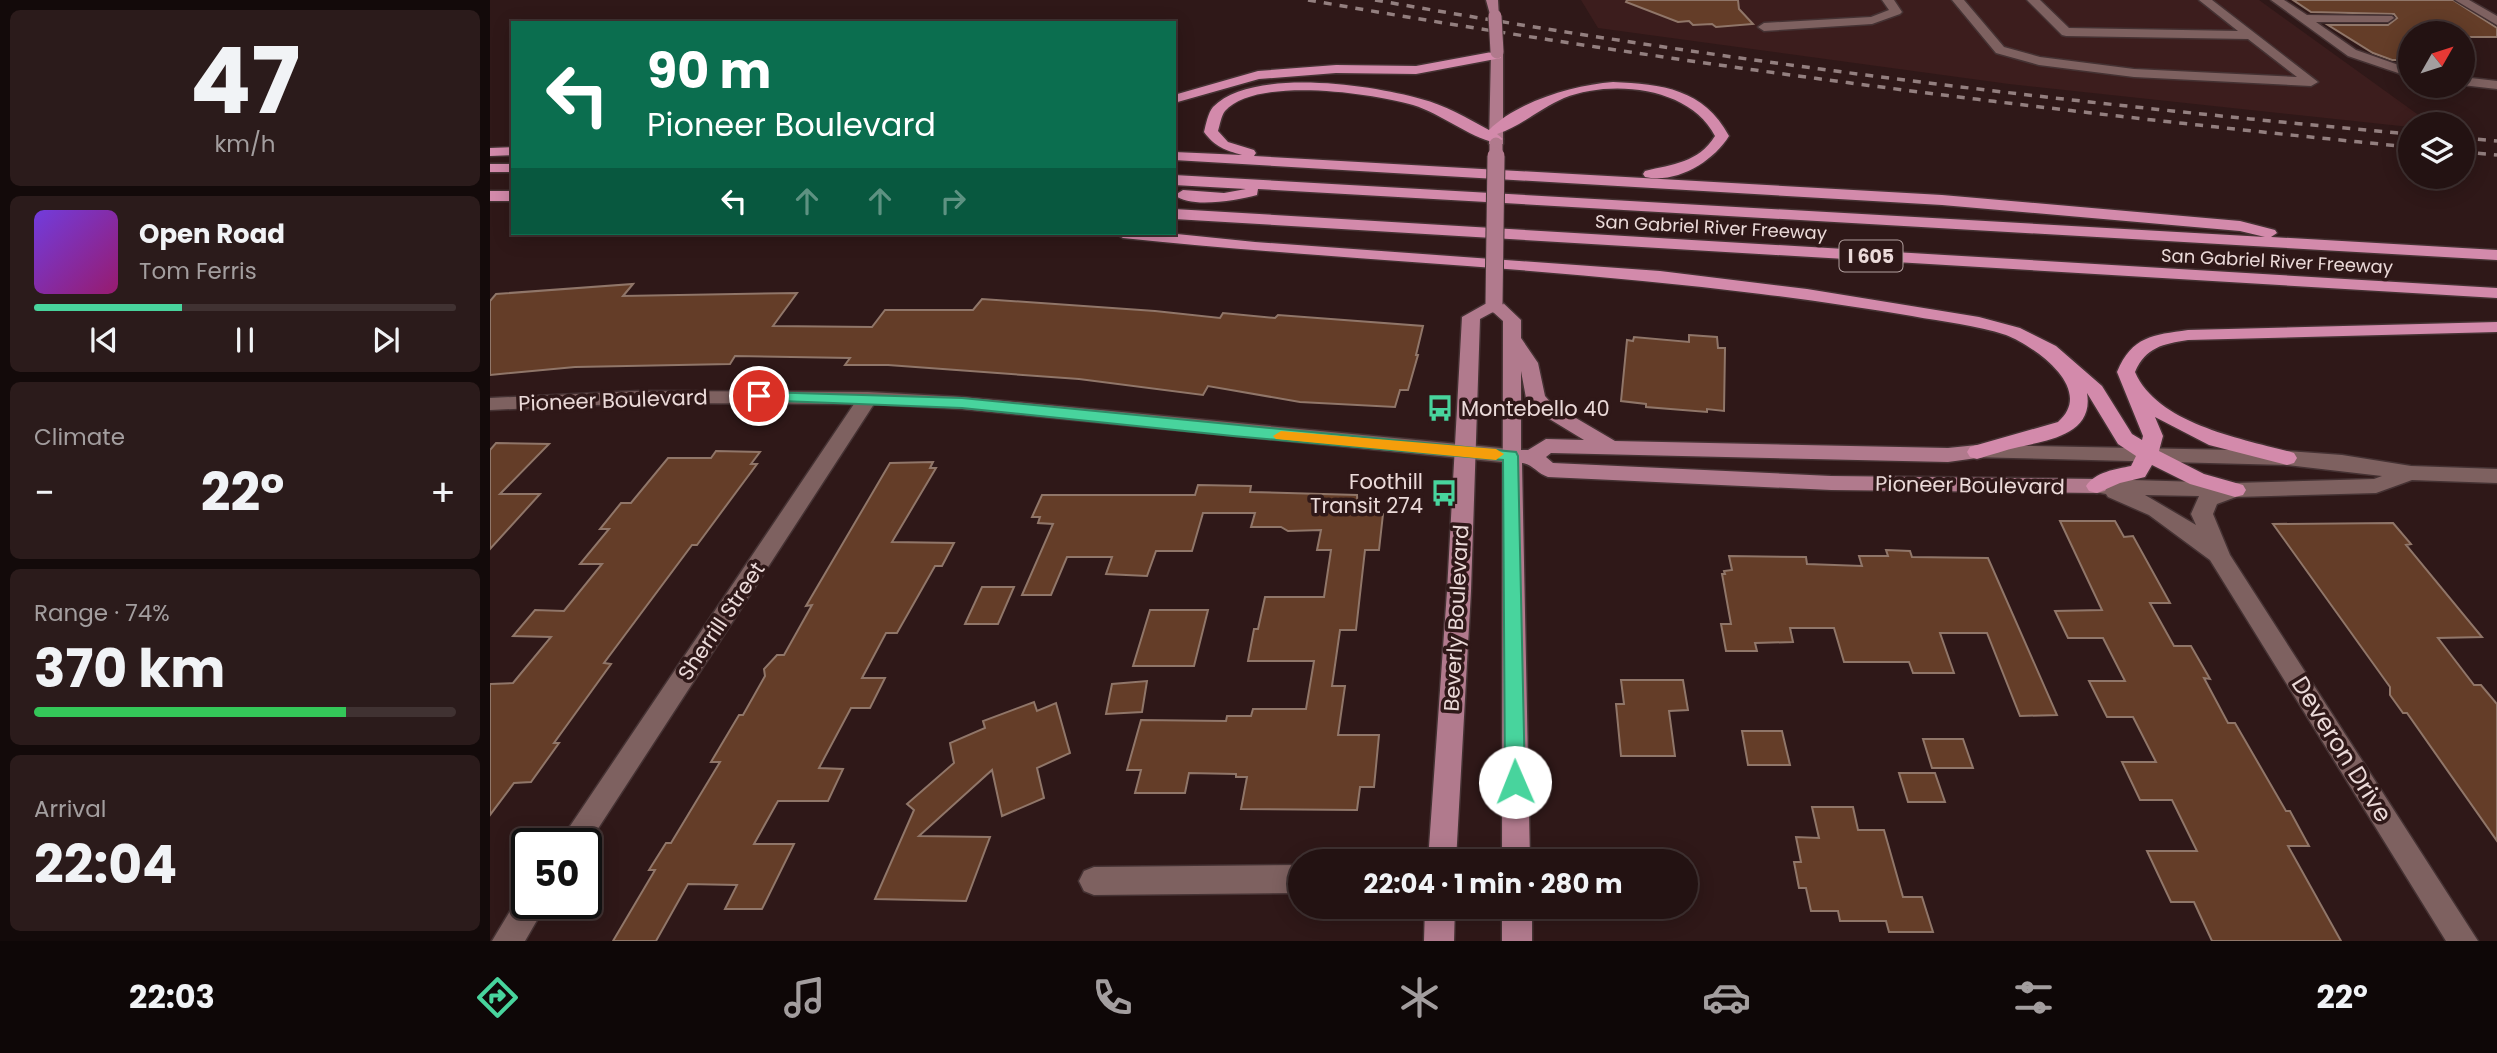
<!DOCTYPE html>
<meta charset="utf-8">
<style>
:root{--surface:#231212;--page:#2b1b1b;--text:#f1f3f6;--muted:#a39e9f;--line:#403232;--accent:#48d49d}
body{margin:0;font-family:Poppins,sans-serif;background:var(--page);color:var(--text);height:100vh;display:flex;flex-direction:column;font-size:26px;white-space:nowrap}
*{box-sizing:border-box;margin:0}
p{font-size:23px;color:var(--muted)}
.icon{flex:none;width:38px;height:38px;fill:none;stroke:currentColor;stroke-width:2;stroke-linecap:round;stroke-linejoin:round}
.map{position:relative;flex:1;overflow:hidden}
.drawer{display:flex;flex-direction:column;gap:10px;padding:10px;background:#130a0a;width:490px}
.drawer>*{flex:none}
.banner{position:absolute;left:21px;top:21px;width:665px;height:214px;border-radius:0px;box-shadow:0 4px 18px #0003,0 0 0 2px var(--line);background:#0b6e4f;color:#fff;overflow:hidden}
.needle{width:46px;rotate:51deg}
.controls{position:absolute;left:1908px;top:21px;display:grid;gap:14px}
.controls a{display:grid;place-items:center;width:77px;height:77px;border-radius:50%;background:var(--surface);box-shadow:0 4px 18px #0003,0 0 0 2px var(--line);font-size:35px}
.speed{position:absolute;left:21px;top:828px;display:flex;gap:14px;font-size:35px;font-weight:700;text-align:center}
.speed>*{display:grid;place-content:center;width:91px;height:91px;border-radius:50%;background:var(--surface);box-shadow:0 4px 18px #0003,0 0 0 2px var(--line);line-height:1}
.speed .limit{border:4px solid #111;border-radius:10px;background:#fff;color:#111}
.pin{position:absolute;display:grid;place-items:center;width:60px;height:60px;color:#fff;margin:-30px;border:4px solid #fff;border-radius:50%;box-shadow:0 2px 7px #0007}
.me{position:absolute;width:77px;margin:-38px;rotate:359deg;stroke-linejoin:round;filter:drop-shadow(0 0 5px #0008)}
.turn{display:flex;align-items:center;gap:24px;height:147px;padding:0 21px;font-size:32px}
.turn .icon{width:91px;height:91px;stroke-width:2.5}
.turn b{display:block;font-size:49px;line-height:60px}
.lanes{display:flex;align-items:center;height:66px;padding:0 21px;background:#0003;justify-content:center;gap:35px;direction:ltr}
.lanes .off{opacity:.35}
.big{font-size:52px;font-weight:700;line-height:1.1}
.drawer .card{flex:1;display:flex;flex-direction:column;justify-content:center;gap:10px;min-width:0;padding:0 24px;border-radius:10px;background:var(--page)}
.drawer .dial{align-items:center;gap:0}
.dial b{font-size:91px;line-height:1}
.song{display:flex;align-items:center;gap:21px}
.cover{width:84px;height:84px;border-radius:10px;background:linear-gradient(135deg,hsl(260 70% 55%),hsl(320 70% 35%))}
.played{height:7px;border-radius:4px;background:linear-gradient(90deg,var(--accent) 35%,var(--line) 35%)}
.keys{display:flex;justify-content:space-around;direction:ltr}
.heat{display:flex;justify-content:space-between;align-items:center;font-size:38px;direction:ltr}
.charge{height:10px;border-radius:5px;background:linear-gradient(90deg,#34c759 74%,var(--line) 0)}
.trip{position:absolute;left:798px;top:849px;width:410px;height:70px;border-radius:35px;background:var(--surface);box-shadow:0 4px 18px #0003,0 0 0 2px var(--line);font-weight:700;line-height:70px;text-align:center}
.tab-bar{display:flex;height:112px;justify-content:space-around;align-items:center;background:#0e0707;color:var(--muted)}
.tab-bar .icon{width:49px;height:49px}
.tab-bar .active{color:var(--accent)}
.tab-bar b{font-size:32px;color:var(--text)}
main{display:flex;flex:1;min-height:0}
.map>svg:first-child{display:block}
.built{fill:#3c1d1d}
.building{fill:#643d28;stroke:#907669;stroke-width:2}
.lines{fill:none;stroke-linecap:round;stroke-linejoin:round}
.minor-casing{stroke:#453233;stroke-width:3}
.major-casing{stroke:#453233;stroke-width:3}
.highway-casing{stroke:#453233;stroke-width:3}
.minor{fill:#7e6160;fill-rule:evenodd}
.major{fill:#b17a8d;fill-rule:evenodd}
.highway{fill:#d38aab;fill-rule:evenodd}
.rail{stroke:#937f7f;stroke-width:3.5;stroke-dasharray:8 8;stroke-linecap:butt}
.major-bridge-far1-casing{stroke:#453233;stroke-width:15;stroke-linecap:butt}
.major-bridge-casing{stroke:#453233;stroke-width:19;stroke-linecap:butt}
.major-bridge-far1{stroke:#b17a8d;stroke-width:13}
.major-bridge{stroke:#b17a8d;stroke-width:17}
.route{fill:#48d49d;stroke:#2f8a66;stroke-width:2}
.slow{fill:#f59e0b}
.labels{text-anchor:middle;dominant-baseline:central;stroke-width:7;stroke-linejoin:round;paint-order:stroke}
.far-street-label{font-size:18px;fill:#ebdad9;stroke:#2f1818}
.shield{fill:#2f1818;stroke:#b3a09f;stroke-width:2}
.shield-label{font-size:19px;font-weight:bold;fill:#ebdad9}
.street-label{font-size:21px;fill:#ebdad9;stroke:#2f1818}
.poi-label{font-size:21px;fill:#ebdad9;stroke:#2f1818;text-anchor:start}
.near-street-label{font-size:24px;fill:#ebdad9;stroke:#2f1818}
</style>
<main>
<section class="drawer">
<div class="card dial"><b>47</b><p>km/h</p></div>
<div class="card">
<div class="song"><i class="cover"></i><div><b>Open Road</b><p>Tom Ferris</p></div></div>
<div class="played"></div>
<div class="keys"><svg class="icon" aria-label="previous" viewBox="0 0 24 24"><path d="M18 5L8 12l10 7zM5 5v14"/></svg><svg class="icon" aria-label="pause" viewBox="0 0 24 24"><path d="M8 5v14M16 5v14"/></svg><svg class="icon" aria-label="next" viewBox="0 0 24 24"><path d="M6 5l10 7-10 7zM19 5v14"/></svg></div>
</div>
<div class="card"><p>Climate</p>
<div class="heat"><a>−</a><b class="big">22°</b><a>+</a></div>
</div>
<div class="card"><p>Range · 74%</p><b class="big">370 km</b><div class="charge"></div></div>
<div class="card"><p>Arrival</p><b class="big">22:04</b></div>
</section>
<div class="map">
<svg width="2007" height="941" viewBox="0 0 2007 941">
<rect width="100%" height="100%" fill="#2f1818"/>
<path class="built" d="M1091 0H1769L1941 124H1920V127L1519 84 1108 28Z"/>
<path class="building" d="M1137 0H1248L1249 9 1263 24 1226 27 1222 24 1203 25 1199 21 1188 22 1136 2Z
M1803 0H1963L2007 28V37H1972V33H1920V60H1902L1883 53 1838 25H1898L1907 18 1904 14 1821 12Z
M143 284 133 296 307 293 283 326 382 327 395 310H483L492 299 665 311 730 318 733 313 785 318 788 315 933 326 926 355H928L918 390H910L905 407 810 402 718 386 713 395 589 379 398 365H355L360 358 245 356 240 364 85 367 0 375V301L6 294Z
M1199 335 1227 337 1228 348H1235L1234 411 1217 409V412L1156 407V404L1131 401 1137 340 1143 341 1144 337 1199 342Z
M6 443 59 444 10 494H50L0 549V450Z
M226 451 270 452 261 464H267L207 545H202L114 663 121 664 64 743H69L41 782 24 783 0 815V684L23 683 61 637 23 636 45 610 74 611 112 564H90L119 529H110L131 503H141L178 458H221Z
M443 462 440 468H446L402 542 464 543 452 566H445L407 633H396L372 678H395L380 708H361L329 768 353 769 338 801H288L264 844H304L272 909H235L247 885 198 884 166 941H123L165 870H159L176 843H181L230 762H221L249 715H253L275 676 274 669 287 655H294L322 605 316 606 400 463Z
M708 485 761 486 760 492 867 495 868 514H893L889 550H875L866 630H850L842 686H855L848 735H889L884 787H870L867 810 751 809 757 777H746V774L699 773 695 793H645L651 770H637L651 720 736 721 737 716H761L763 709H816L824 661H758L764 629H768L775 597H834L841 550H827L831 530 798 531 791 527H761L765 513H713L702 551H666L657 576 616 574 622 557H577L561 595H532L563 524 548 523 550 517H542L552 495H705Z
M1570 521H1625L1634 537 1643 536 1680 603H1660L1684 646H1701L1720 679 1714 678 1738 723H1745L1796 811H1800L1819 846H1798L1851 941H1722L1704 902H1681L1657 851H1707L1682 800H1650L1632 762H1666L1643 717H1617L1599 681H1635L1613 638H1578L1565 611 1612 610Z
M1903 523 1921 544 1916 545 1992 637 1948 638 1984 685H1991L2007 704V841L1917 713H1913L1900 695V687L1783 524Z
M1396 550 1420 551 1422 557 1498 558 1567 715 1530 716 1497 633H1450L1464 673H1423L1419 662H1354L1344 628H1300L1303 642 1265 643 1267 651H1236L1231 624H1241L1232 574H1235L1234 571 1242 570 1239 556 1316 557 1317 564 1372 566 1369 556H1398Z
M492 587H524L508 624H475Z
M660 610H718L704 666H643Z
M1131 680H1193L1198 710 1179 711 1185 756H1131L1126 704H1134Z
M657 681 652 712 616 714 622 684Z
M544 702 547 711 566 703 580 753 547 768 554 798 512 816 502 770 429 836 500 837 476 901 385 899 424 810 417 804 464 763 460 743 495 728 493 721Z
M1252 731H1292L1300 765H1258Z
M1433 739H1473L1483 768H1442Z
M1409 773H1445L1455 802H1418Z
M1322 807H1363L1368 830H1394L1413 897H1432L1443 932H1399L1396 921H1350L1348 911H1321L1316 888H1309L1304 862H1311L1306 837 1329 838Z"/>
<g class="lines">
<defs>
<path id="minor" d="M1392 0H1404L1412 12 1410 14 1382 24 1274 31 1268 27 1274 23 1381 17 1399 10Z
M1462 0H1474L1514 47 1550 57 1644 69 1807 77 1758 39 1576 36 1572 35 1537 0H1550L1579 28 1748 31 1709 0H1722L1828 82 1821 86 1644 77 1549 65 1506 53Z
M1781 0H1794L1817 15 1902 16 1904 18 1898 22H1826L1866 50 1920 69V77L1858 56Z
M1965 0H1979L2007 16V25Z
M1972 77 2007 81V89L1972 85Z
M149 391 378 392 472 397 1021 449 1028 451 1031 456 1028 461 1021 463 472 409 384 404 96 847V844H68L364 404 149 403 0 410V398Z
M1487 445 1797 451 1852 455 1921 466 2007 469V483L1922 480 1886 493 1746 497 1727 504 1723 514 1740 555 1988 941H1956L1720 560 1659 515 1618 497 1616 494 1599 491 1596 486 1599 481 1607 479 1745 483 1884 479 1892 476 1797 465 1480 457 1477 452 1480 447ZM1655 495 1709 496 1701 514 1706 525Z
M810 865V893L604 895 594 891 589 881 594 871 604 867Z
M37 891V903H57L35 941H2L31 893Z"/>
<path id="major" d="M996 0H1008L1009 18H1001Z
M1007 48 1013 52V144L1006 148 999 144 1001 52Z
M1004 299 1010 300 1031 320V338L1048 363 1055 396 1062 404 1125 441 1458 448 1487 445 1494 447 1497 452 1494 457 1458 462 1061 453 1056 457 1063 463 1341 476 1607 479 1615 481 1618 486 1615 491 1607 493 1341 490 1058 477C1048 474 1042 464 1032 463L1040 861H1012L1013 321 1003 312 990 319 981 591 966 861H938L957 591 972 317ZM1031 371 1036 398 1048 412 1094 440 1056 439 1038 450H1031Z
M935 906H965L964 941H934Z
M1012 906H1042V941H1012Z"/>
<path id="highway" d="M1007 51 1011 52V58L926 74 846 73 769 79 684 103V95L768 71 846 65 926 66Z
M1123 82C1172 84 1214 89 1239 136 1223 162 1186 184 1155 177L1153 174 1155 171C1183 164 1208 163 1225 136 1200 87 1122 79 1074 98 1051 108 1031 126 1007 134L1013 139 1006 143C977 136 952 114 923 105 882 93 766 76 735 111 731 116 730 125 728 131L738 142 764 150 766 153 764 156 1452 195 1750 221 1785 230 1787 233 1781 237 2007 250V260L768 189 767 195C748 200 700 209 685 195L693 190 734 193 756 189 684 185V175L1775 237 1750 231 1452 205 684 160V152L752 155C735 150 725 147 714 132 716 124 718 113 723 107 762 67 882 85 931 99 955 105 977 118 999 130 1028 101 1084 85 1123 82Z
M23 147V155L0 156V148Z
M0 164H23V172H0Z
M0 191H23V201H0Z
M684 209 2007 288V298L684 219Z
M625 233H677L765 242 1170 271 1317 289 1489 317 1530 328 1566 346 1612 386 1642 434 1652 440 1653 436 1627 372C1642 336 1663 335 1698 330L2007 322V332L1698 340C1673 344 1656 347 1645 372 1668 425 1754 439 1804 453L1807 458 1804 463 1797 465 1719 445 1665 417 1673 436 1669 451 1714 474 1753 485 1756 490 1753 495 1745 497 1700 484 1662 465 1655 477 1630 483 1607 493 1599 491 1596 486C1605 472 1626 469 1641 466L1646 456 1628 444 1597 393C1604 434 1559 440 1529 447 1515 450 1501 455 1487 459L1480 457 1477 452 1480 447 1568 422C1606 389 1544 346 1516 335 1486 325 1454 322 1422 316 1372 308 1322 300 1271 294 1059 267 845 260 633 238Z"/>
</defs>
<use href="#minor" class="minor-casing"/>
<use href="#major" class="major-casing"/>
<use href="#highway" class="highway-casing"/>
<use href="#minor" class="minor"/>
<use href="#major" class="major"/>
<use href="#highway" class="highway"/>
<path class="rail" d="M818 0C1184 64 1551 111 1920 147
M885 0C1228 61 1573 103 1920 134
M1972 138 2007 141
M1972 152 2007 155"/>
<defs>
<path id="major-bridge-far1" d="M1005 16 1007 52
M1006 157V144"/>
<path id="major-bridge" d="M1004 304 1006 156"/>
</defs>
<use href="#major-bridge-far1" class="major-bridge-far1-casing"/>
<use href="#major-bridge" class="major-bridge-casing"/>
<use href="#major-bridge-far1" class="major-bridge-far1"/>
<use href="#major-bridge" class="major-bridge"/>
</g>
<path class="route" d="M269 392 472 398 1026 452 1028 456 1035 782 1032 788 1025 791 1018 788 1015 782 1013 460 743 436 472 408 264 400 262 396Z"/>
<path class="slow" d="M791 431 1006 449 1014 454 1006 460 786 439 783 436Z"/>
<defs>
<symbol id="bus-bare" viewBox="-9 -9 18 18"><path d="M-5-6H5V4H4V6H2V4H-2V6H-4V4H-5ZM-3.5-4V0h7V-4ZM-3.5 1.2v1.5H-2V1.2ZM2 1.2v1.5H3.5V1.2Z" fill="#48d49d" stroke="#2f1818" stroke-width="2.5" paint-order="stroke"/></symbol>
</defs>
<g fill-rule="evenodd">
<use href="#bus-bare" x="931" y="389" width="38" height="38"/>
<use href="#bus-bare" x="935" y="474" width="38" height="38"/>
</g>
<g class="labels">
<g class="far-street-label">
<text transform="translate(1221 227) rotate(3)">San Gabriel River Freeway</text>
<text transform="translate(1787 261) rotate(3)">San Gabriel River Freeway</text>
</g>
<rect class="shield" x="1349.5" y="240.5" width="63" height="31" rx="5"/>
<g class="shield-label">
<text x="1381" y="256">I 605</text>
</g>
<g class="street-label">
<text transform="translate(123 400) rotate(-2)">Pioneer Boulevard</text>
<text transform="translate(1480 485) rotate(1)">Pioneer Boulevard</text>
<text transform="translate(966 618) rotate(-87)">Beverly Boulevard</text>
<text transform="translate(231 621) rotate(-56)">Sherrill Street</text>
</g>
<g class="poi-label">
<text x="971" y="408">Montebello 40</text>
<text x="933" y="481" text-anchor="end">Foothill<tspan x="933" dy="24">Transit 274</tspan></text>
</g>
<g class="near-street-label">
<text transform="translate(1852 749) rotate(58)">Deveron Drive</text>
</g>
</g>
</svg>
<div class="controls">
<a><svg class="needle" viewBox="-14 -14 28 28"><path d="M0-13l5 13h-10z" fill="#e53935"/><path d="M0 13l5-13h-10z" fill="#a39e9f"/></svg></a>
<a><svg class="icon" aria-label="layers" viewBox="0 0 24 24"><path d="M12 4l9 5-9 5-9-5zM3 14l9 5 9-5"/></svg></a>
</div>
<div class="speed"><div class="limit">50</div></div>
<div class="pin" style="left:269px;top:396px;background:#d93025"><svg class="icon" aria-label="arrive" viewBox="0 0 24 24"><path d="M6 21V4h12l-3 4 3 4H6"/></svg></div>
<svg class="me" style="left:1025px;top:782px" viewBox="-20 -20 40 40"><circle r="19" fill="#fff"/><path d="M0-13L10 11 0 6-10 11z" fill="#48d49d"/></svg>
<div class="trip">22:04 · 1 min · 280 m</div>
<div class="banner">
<div class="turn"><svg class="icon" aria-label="left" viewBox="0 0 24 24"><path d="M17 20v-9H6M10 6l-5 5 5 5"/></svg><div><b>90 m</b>Pioneer Boulevard</div></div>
<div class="lanes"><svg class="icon" aria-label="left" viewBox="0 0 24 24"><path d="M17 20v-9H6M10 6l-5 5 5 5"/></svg><svg class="icon off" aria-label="ahead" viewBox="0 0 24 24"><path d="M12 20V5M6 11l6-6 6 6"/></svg><svg class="icon off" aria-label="ahead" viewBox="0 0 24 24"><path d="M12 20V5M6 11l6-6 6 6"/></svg><svg class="icon off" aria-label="right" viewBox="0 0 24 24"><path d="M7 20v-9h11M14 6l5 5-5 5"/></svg></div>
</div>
</div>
</main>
<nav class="tab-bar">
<b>22:03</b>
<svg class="icon active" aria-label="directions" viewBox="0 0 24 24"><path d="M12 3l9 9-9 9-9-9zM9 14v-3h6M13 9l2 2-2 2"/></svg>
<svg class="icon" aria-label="music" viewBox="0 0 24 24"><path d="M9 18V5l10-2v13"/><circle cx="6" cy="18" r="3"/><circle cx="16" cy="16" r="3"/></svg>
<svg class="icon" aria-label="phone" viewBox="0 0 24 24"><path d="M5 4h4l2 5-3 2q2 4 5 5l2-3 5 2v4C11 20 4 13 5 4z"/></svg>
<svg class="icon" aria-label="climate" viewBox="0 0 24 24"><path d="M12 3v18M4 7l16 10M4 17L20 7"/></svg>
<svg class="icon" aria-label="car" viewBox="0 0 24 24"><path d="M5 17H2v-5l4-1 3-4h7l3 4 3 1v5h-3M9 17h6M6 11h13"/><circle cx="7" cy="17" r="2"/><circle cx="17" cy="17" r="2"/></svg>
<svg class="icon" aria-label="filters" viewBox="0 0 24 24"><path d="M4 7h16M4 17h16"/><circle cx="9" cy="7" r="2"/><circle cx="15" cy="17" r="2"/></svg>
<b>22°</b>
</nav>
